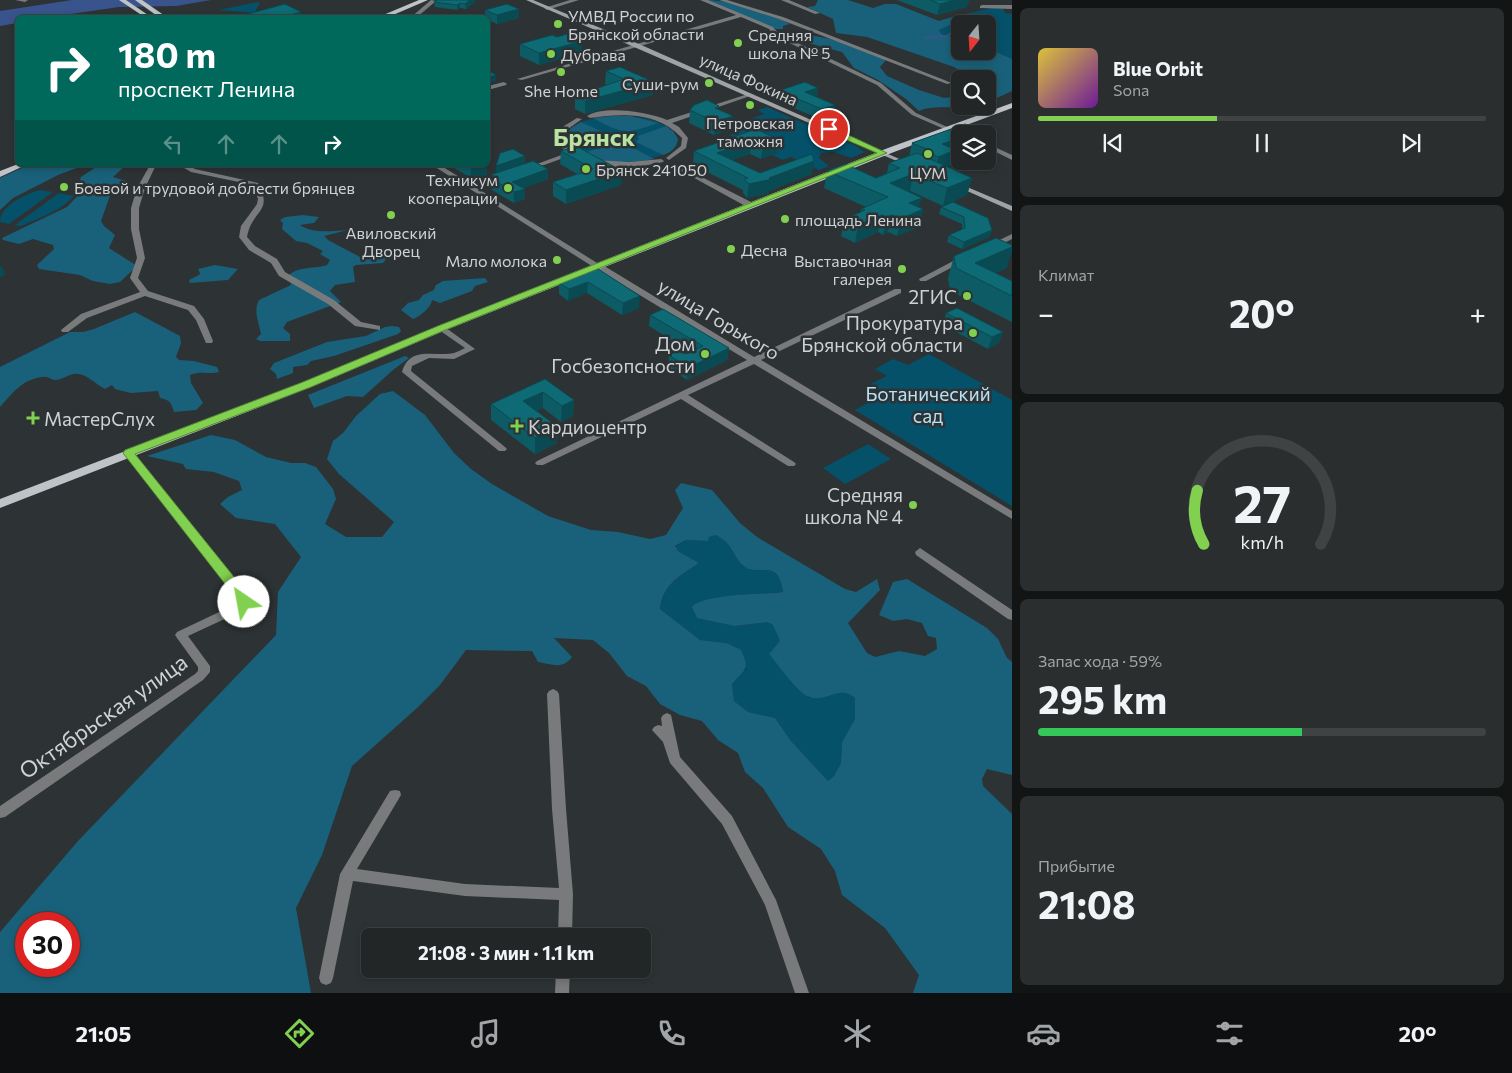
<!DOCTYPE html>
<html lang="ru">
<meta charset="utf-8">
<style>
:root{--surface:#222627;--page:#2a2e2f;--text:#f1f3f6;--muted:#a2a5a7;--line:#3f4344;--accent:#82d04f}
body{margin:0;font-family:Commissioner,sans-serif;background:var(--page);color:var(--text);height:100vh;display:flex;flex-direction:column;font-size:19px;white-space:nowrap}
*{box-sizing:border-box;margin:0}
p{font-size:16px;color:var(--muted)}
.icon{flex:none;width:28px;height:28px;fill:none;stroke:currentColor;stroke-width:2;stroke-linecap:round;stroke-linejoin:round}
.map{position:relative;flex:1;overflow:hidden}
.details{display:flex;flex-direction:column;gap:8px;padding:8px;background:#131515;width:500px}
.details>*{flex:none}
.banner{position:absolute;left:15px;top:15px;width:475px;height:152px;border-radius:8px;box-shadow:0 2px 8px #0003,0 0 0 1px var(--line);background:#00695c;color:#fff;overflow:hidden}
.needle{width:32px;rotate:197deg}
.controls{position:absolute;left:951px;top:15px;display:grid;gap:10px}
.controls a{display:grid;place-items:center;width:45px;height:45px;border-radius:8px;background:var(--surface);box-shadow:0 2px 8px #0003,0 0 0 1px var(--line);font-size:25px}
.speed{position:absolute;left:15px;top:912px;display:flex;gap:10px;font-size:25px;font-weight:700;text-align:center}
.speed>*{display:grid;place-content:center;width:65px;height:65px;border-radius:50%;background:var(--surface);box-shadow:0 2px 8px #0003,0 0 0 1px var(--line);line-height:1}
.speed .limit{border:8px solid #d22;background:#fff;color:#111}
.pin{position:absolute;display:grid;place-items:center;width:42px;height:42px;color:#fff;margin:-21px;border:2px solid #fff;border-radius:50%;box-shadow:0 1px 5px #0007}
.me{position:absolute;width:55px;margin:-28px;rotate:327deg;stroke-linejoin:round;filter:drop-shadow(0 0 4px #0008)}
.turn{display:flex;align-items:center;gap:18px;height:105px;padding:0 20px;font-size:22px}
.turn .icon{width:65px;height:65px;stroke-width:2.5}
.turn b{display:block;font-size:35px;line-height:42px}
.lanes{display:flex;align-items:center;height:48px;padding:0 20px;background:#0003;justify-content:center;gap:25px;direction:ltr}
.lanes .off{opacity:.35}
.big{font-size:38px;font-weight:700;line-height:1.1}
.details .tile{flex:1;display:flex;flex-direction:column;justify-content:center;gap:8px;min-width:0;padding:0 18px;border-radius:8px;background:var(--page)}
.details .dial{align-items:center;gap:0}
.dial svg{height:130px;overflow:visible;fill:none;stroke:var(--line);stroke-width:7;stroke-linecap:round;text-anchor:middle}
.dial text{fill:var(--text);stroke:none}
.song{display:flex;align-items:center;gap:15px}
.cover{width:60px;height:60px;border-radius:8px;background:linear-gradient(135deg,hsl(50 70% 55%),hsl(280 70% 35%))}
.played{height:5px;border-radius:2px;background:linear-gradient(90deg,var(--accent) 40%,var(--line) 40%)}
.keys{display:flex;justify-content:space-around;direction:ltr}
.heat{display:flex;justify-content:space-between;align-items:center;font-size:28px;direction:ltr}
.charge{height:8px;border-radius:4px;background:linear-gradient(90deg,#34c759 59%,var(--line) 0)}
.trip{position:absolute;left:361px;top:928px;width:290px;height:50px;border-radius:8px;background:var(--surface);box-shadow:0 2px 8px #0003,0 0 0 1px var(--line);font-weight:700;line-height:50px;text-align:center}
.menu{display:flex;height:80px;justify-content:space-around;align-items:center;background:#0e0f10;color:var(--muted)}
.menu .icon{width:35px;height:35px}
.menu .current{color:var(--accent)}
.menu b{font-size:22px;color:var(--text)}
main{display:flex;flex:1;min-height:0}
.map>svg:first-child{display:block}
.green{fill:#055169}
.forest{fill:#19617a;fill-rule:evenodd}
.water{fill:#39548c}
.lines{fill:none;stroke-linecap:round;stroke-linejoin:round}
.stream{stroke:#39548c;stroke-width:2}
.minor{fill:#787a7c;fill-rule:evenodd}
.tertiary{fill:#787a7c;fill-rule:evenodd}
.secondary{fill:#a0a3a6;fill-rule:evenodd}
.primary{fill:#bfc3c7;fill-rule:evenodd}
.wall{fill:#0c5b65}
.shaded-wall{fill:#0a4a52}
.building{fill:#0e6a75;stroke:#0a4a52}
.route{fill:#82d04f;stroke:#548733}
.poi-dot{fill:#82d04f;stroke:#2d3234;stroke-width:2}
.labels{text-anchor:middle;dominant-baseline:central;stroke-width:5;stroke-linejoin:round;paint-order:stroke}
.far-poi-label{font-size:16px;fill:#cfd2d4;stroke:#2d3234;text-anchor:start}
.far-street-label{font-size:16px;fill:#cfd2d4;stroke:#2d3234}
.poi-label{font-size:19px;fill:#cfd2d4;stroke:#2d3234;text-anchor:end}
.street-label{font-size:19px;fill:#cfd2d4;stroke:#2d3234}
.park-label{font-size:19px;fill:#b7e1f4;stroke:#2d3234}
.near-street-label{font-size:22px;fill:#cfd2d4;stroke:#2d3234}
.far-town-label{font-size:24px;font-weight:bold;fill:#b8e3a0;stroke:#2d3234}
</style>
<main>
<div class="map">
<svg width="1012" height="993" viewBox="0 0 1012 993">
<rect width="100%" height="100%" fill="#2d3234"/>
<path class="green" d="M258 2 260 3 254 13 218 10Z
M991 8H1003L1005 13 1012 14V59L988 48V24H960V39L941 34 939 30 950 25 967 20 952 17Z
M767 107 860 148 859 149 865 152 851 158 834 152 821 153 819 158 829 166 819 170 791 157 783 160 729 135 742 130 724 122 734 118 742 122 764 114 758 110Z
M613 116C636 116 665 117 678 139L676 146C657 164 612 166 589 156 582 153 575 147 568 143L567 135C576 119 595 118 613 116Z
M39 190 53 192 9 224 0 222C0 205 25 195 39 190Z
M59 193 74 196C61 211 39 218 21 226L15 225Z
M929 354 1012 400V506L855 410 885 393 870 384 887 376 875 369 893 359 908 365Z
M868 444 891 459 845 484 823 468Z
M716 535C719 537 723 539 726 542 733 549 737 562 745 567 760 577 777 557 783 592L711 598 735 626 767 622 774 625 808 697C825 700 841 685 855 698V719L842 742 841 763 834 776 828 781 791 741 775 718 748 712 734 701 732 684 746 669 726 643 700 640 660 609C662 586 681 575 699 563L678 551 675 547 686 540 708 541 709 537Z"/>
<path class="forest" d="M705 0C731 0 766 11 790 24L783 26V29H776Z
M818 0H848L873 8 885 4H896L939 21 952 17 968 21 969 23 950 25 939 30 941 34 960 39V51H988V48L1012 59V91L988 102V79H968L965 73 954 67 867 37 836 33 833 19 807 7 815 6Z
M798 33 831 39 879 55 886 60 880 67 887 76 919 90 944 98 960 96V106H968C951 110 935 104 919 111L906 99 878 80 854 68 842 52 812 44 795 36Z
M613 116H631L658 123C625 134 625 135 593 118Z
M581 122 607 134 605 136 606 140 575 149 568 143 567 135 571 128Z
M666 126 673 131 678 139C676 148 672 152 663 155L636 142 639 139 638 136Z
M613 144 628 145 654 159C630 163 605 164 583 153Z
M29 165H85L58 175 13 198 0 210V178Z
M99 165H126L113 177 126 181 112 190 101 221 104 226 115 235 109 248 137 266 120 282 110 284 93 281 80 275 39 269 37 265 54 249 53 245 33 239 19 244 3 240 2 238 67 207 86 187 87 184 80 180 81 177Z
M303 215 319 217 314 223 300 225C312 234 332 231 348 230L324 236 328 240 360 257 369 258 384 255 386 259 383 263 356 265 353 267 355 282 335 285 330 291 341 302 287 322 283 328 290 334V341H260L256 339 261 334C259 323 253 311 259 300L291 285 289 275C299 266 315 269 327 265L330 260 320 254 323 251 307 243 296 241 282 229 283 223 280 220 285 217Z
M215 265 238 269 228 280 190 283 189 280 199 275 200 273 198 269Z
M485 278 488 282 475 286 472 291 440 303 432 300C431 308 420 316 413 319L401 310 408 303 419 300 423 295 434 290 436 285 443 281Z
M135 312 180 336 181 343 176 357 179 360 194 361 217 367 219 372C208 375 202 370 190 375L191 383 203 403 196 410 174 412C171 402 170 400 160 398L158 391 131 393 115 389 112 385 105 389C95 384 85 372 74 374 68 375 61 380 55 380 51 380 48 376 44 377 23 378 13 393 0 407V367L70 332H83L94 329Z
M392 326 399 327 401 331 398 334 334 356 311 361 307 365 293 367V373L277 379 276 374 270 369 274 363 327 342 366 336 385 327Z
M405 356 409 358 393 370 363 397 347 396 314 408 308 395Z
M393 391 425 415 454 453 471 469 492 484 548 516 591 530 618 532 650 539 666 535 683 508 675 490 681 483 712 490 740 523 757 537 845 589 856 592 877 579 880 590 848 623 867 653 875 657 899 651 925 656 937 649 936 638 928 636 922 623 907 619 893 621 879 615 893 582 907 579 987 628 998 639 1007 658 1012 662V775L987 769 982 779 983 786 1012 814V993H913L919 975 885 928 842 895 835 871 821 849 788 827 763 788 745 772 738 753 718 740 702 721 680 715 660 704 646 686 627 676 609 653 593 640 554 638 572 657C562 670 552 664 538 662L532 651 466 650 440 685 417 708 352 766 322 855 296 908 311 993H0V932L78 841 276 635 278 592 301 557 275 524 236 518 220 504 228 497 242 490 239 481 214 472 186 469 183 464 147 456 211 435 235 440 266 457 291 463H305L316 467 333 489 336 499 325 524 346 537H382L394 522 339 474 327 459 333 441 343 433 356 416 380 394ZM716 535C719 537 723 539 726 542 733 549 737 562 745 567 759 577 778 557 783 592 762 595 705 593 692 607L697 618 735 626 767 622 773 625 780 641 769 654C778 664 798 694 810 697 826 703 840 684 855 698V719L842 742 841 763 834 776 828 781 791 741 775 718 748 712 734 701 732 684C746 669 750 669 741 650L726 643 700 640 660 609C662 585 681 575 699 563L678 551 675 546 686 540 708 541 709 537ZM26 924H69V966H26Z"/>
<path class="water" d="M72 0H211L176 6 119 7 50 17 18 18 17 23 0 26V11Z"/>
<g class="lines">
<path class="stream" d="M925 38 947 36 952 32"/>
<path class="minor" d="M15 0H28L25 2Z
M570 0H579L547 10 544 8Z
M700 0H708L773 27 779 34 881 83 916 113 963 134 958 135 912 115 877 85 775 36 769 29 741 17 522 80 517 79 736 15Z
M719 0H727L783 17 952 83 947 84 779 19Z
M781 0H789L820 13 815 14Z
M982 5H1012V9L980 8V6Z
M504 82 507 84 506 85 488 90V86Z
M748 94 753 95 672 123 679 127 688 138 686 148 669 160 666 158 681 146 682 138C658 112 623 113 590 118L587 116C605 105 648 112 667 120Z
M577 118 582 119 568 129 564 137 566 145 578 154V156L572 155 530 170H526V168L567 153 560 146 557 137 564 126Z
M988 144 1012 155V160L988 148Z
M661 159 664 161 663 162C646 166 609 171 594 162L597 160 629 162Z
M150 165H156L145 188 139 208V229L145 258 138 278 148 291 194 306 204 319 213 341 212 343H206L196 320 188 310 145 296 87 318 68 332H62L61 330 81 314 140 292 130 278 137 258 131 229V208L137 188Z
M179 165H187L195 169 258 183C274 213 252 209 247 237L255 246 277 259 285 272 334 300 361 322 380 326V330L355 326 328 304 279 276 271 263 249 250 239 237 241 226 257 204 258 199 253 185 191 172Z
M678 165 755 204 756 206 749 208 676 168 675 167Z
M503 176 506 178 505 179 473 190 469 188Z
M1012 234V239L994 248H991L987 246Z
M959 258H962L966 260 926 281H920L919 279Z
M595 264H601L754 357 895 289H901V293L761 360 1012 511V519L754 364 688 395 794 462 796 464 794 466H788L681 399 543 465H537L535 463 537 461 747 360 595 268Z
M442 325 475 349 454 359 429 358 412 366 411 371 505 447 507 449 505 451H499L402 372C409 345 436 357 454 353 457 352 461 350 465 348L439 330 438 328Z
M129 450 132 451 246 593 250 602 244 610 188 636 210 666V672L203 680 5 817 0 818V806L195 674 198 671V667L177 638 175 635 177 632 236 604 238 601 237 597 126 455 124 453Z
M920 548 1012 610V620L1008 619 916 555 915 552Z
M553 689 557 691 559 694 566 809 573 894 572 936H558L559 900 465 896 353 881 333 978 331 983 326 985 321 983 319 978 340 874 390 791 395 790 400 791 401 795 357 869 465 884 559 888 552 809 547 694 549 691Z
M667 713 671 715 680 757 732 816 776 900 809 993H795L765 905 722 824 670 763 663 742 652 730 654 727 658 725 662 726 661 718 663 715Z
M556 969H570L569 993H555Z"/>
<path class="tertiary" d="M431 0 436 1 416 18H410Z
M432 165H440L602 266 601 268H595Z"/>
<path class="secondary" d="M526 0H533L639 44 913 165 908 166Z
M956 184H960L1012 206V211L956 186Z"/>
<path class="primary" d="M119 0H126L148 15 143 16Z
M135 0H142L168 18H160Z
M419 0H428L386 18H376Z
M1012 103V108L894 152 446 330 311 387 0 508V499L303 383 438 326 888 148Z
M18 164 26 165 0 177V171Z"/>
</g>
<path class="wall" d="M897 0H969L967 7 937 15Z
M434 2H475L466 9 460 8 457 10 435 7Z
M485 10 519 18 497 24 488 20V18H485Z
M557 37 582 41V53L539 65 520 56V44Z
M620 67 653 95 585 114 575 109V96L608 85 605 84 606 71Z
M778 91 817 97 835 105 834 114 820 119 777 101Z
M690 110H719L731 129 714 135 689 123Z
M965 124 990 134 989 150 988 151V134H960V150L956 152 953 164 946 166 972 178 967 195 943 206 910 191H908L919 208 923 209 919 227 897 236 888 232 883 235 878 232 855 243 841 236 845 219 861 212V209L866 207 824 188 827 171 876 178 887 173 889 163 909 156 912 143Z
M756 129 777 153 761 159 750 154 732 160 760 173 812 174 769 191V193L766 194 747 198 743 193V190L693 165 694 151Z
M561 151 622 171 621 185 566 204 553 196V182L577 174 560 164Z
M525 163 548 169V179L524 188 525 189V199L514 203 492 190V179Z
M449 165H486L487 176 471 178Z
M941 207 992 230 989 237 962 249 947 242 949 235 962 229V224L939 214Z
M954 256 1007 268 995 273 1012 281V322L950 291 948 278Z
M595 267 639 308 622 315 587 293 568 301 559 294V283Z
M946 313 1003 332 999 343 988 349 943 325Z
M650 315 729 348 727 360 687 380 668 367 669 355 686 354 691 352 649 326Z
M545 379 574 400 573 416 561 422 543 408 536 411 557 443 535 454 491 420V404Z"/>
<path class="shaded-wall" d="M470 0H475V2L466 9 465 4Z
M954 0H969L967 7 937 15 940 4Z
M460 3V8L457 10V5Z
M519 9V18L497 24V15Z
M301 12 302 18H278Z
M582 41V53L539 65V53Z
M496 75V81L488 84V78Z
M654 82 653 95 585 114V101Z
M818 88 817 97 805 92Z
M835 105 834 114 820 119 822 109Z
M733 116 731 129 714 135 715 122Z
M992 137 989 150 988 151V139Z
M960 138V150L956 152 953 164 935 171 942 144Z
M751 140 750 154 721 164 717 153Z
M779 140 777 153 761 159 763 146Z
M525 156V166L496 176V166Z
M814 161 812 174 769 191V193L766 194 747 198 749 184Z
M486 165 487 176 471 178V168Z
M548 169V179L513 192 512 182Z
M622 171 621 185 566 204V190Z
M913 174 910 191 887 200 890 183Z
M972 178 967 195 943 206 947 188Z
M525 189V199L514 203V192Z
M922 198 918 211 923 209 919 227 897 236 901 219 909 203Z
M882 215 878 232 855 243 858 225Z
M892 215 888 232 883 235 887 217Z
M992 230 989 237 962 249 964 242Z
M1012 247V251L1007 268 980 280 975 263Z
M2 266 5 275 0 278V267Z
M588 282 587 293 568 301 569 289Z
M640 296 639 308 622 315 623 303Z
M1003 332 999 343 988 349 992 337Z
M729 348 727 360 687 380 688 368Z
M543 392V408L523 417V401Z
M574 400 573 416 561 422 562 406Z
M558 427 557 443 535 454V438Z"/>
<path class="building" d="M437 0H470L465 4 460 3 457 5 434 2Z
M930 0H954L940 4Z
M285 4 301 12 278 18H233Z
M507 4 519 9 497 15 485 10Z
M567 34 582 41 539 53 520 44 552 35 557 37Z
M620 67 654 82 585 101 575 96 624 79 606 71Z
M488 70 496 75 488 78Z
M805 82 818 88 805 92 835 105 822 109 778 91Z
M707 100 719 106 715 108 733 116 715 122 690 110 694 105Z
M965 124 990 134 992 137 988 139V134H960V138L942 144 956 150 938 157 928 152 931 151 912 143Z
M756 129 779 140 763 146 751 140 717 153 760 173 812 154 814 161 769 178 771 179 768 180 749 184 744 179 748 178 694 151Z
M576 146 622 171 566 190 553 182 593 169 561 151Z
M513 149 525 156 496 166 500 153Z
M917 153 972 178 947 188 913 174 890 183 922 198 909 203 923 209 901 219 892 215 887 217 882 215 858 225 845 219 865 210 861 209 888 197 827 171 845 164 876 178 900 168 889 163Z
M533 161 548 169 512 182 525 189 514 192 492 179 493 174Z
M466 165H486L471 168Z
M953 202 988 218 992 230 964 242 949 235 965 228 964 217 941 207Z
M996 238 1012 245V247L975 263 1012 281V296L956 268 954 256Z
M595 267 640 296 623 303 588 282 569 289 559 283Z
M957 308 1003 332 992 337 946 313Z
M663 309 729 348 688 368 669 355 680 350 686 354 703 346 650 315Z
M545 379 574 400 562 406 543 392 523 401 558 427 535 438 491 404Z"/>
<path class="route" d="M826 127H831L887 153 445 330 311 387 135 454 247 593 250 602 248 605H239L236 598 123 453 125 450 303 382 438 326 877 153 826 131Z"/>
<g class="poi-dot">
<circle cx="558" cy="24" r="5"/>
<circle cx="738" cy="43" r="5"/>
<circle cx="551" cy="54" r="5"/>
<circle cx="561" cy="72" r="5"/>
<circle cx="709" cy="83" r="5"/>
<circle cx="750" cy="105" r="5"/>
<circle cx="928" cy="154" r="5"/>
<circle cx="586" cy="169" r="5"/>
<circle cx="64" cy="187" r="5"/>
<circle cx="508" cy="188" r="5"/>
<circle cx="391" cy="215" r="5"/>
<circle cx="785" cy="219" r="5"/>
<circle cx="731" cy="249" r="5"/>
<circle cx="557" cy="260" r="5"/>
<circle cx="902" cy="269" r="5"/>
<circle cx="967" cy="296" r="5"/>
<circle cx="973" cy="333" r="5"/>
<circle cx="705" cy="354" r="5"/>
<path d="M30.5 410.5h5v5h5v5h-5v5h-5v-5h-5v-5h5z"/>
<path d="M514.5 418.5h5v5h5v5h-5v5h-5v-5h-5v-5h5z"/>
<circle cx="913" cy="505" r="5"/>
</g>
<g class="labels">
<g class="far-poi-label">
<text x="568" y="15">УМВД России по<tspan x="568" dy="18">Брянской области</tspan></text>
<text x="748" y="34">Средняя<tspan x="748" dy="18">школа № 5</tspan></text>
<text x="561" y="54">Дубрава</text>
<text x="699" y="83" text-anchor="end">Суши-рум</text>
<text x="561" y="90" text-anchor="middle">She Home</text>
<text x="750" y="122" text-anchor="middle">Петровская<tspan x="750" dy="18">таможня</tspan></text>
<text x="596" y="169">Брянск 241050</text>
<text x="928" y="172" text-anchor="middle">ЦУМ</text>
<text x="498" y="179" text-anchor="end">Техникум<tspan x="498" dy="18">кооперации</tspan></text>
<text x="74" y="187">Боевой и трудовой доблести брянцев</text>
<text x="795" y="219">площадь Ленина</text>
<text x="391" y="232" text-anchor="middle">Авиловский<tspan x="391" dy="18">Дворец</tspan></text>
<text x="741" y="249">Десна</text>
<text x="547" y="260" text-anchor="end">Мало молока</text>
<text x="892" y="260" text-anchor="end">Выставочная<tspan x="892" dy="18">галерея</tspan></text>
</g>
<g class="far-street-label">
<text transform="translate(749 79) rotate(24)">улица Фокина</text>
</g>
<g class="poi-label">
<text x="957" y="296">2ГИС</text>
<text x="963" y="322">Прокуратура<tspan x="963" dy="22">Брянской области</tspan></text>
<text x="695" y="343">Дом<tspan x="695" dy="22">Госбезопсности</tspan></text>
<text x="44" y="418" text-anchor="start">МастерСлух</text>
<text x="528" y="426" text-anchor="start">Кардиоцентр</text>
<text x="903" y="494">Средняя<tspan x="903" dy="22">школа № 4</tspan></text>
</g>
<g class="street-label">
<text transform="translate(719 319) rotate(31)">улица Горького</text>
</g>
<g class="park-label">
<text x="928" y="393">Ботанический<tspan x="928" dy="22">сад</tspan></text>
</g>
<g class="near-street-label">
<text transform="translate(103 716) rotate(-35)">Октябрьская улица</text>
</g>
<g class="far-town-label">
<text x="594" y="136">Брянск</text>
</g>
</g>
</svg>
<div class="controls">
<a><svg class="needle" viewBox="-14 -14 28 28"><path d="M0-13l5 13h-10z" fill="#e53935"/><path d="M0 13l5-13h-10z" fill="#a2a5a7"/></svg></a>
<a><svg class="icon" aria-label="search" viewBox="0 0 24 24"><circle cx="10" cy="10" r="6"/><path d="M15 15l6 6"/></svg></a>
<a><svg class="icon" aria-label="layers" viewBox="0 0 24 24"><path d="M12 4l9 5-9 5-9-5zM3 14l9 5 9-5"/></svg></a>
</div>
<div class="speed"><div class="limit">30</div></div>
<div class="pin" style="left:829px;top:129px;background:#d93025"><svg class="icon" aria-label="arrive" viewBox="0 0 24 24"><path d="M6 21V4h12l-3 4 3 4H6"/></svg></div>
<svg class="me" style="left:244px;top:602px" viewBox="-20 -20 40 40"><circle r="19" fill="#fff"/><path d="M0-13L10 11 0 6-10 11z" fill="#82d04f"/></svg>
<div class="trip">21:08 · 3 мин · 1.1 km</div>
<div class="banner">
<div class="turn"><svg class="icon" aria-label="right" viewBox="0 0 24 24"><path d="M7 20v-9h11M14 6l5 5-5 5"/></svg><div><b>180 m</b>проспект Ленина</div></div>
<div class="lanes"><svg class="icon off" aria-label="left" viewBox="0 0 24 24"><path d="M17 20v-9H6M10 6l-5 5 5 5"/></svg><svg class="icon off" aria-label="ahead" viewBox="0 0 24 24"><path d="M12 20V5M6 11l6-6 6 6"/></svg><svg class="icon off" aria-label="ahead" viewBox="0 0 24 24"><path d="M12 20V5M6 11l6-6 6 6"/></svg><svg class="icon" aria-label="right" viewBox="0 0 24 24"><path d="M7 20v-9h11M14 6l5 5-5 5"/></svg></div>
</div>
</div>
<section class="details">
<div class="tile">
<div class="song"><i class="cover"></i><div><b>Blue Orbit</b><p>Sona</p></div></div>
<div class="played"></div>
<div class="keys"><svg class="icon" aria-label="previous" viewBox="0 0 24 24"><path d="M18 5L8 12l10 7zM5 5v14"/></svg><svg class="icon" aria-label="pause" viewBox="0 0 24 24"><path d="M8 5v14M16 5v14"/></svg><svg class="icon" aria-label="next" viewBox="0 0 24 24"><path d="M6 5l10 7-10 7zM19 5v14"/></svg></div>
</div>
<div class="tile"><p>Климат</p>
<div class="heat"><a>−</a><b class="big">20°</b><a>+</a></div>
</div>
<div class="tile dial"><svg viewBox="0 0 100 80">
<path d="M14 69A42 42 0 1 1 86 69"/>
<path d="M14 69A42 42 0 0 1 10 36" stroke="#82d04f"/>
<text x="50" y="56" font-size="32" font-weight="700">27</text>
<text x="50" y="72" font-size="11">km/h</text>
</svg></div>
<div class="tile"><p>Запас хода · 59%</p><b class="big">295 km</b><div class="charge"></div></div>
<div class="tile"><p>Прибытие</p><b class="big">21:08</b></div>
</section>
</main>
<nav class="menu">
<b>21:05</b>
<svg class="icon current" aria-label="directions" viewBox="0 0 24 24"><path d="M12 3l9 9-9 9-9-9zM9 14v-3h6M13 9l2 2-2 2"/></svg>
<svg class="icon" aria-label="music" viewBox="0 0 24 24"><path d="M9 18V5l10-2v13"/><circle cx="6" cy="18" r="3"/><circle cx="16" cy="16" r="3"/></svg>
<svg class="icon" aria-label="phone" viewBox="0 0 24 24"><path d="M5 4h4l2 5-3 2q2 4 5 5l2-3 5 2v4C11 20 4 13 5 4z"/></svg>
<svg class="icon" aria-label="climate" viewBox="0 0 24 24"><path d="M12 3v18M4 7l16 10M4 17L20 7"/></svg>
<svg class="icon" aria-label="car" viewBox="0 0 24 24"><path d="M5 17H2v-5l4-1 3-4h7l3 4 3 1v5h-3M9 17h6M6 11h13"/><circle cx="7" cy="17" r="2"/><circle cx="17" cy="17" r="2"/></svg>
<svg class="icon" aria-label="filters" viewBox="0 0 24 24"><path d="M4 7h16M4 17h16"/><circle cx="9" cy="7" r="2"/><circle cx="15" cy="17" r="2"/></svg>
<b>20°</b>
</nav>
